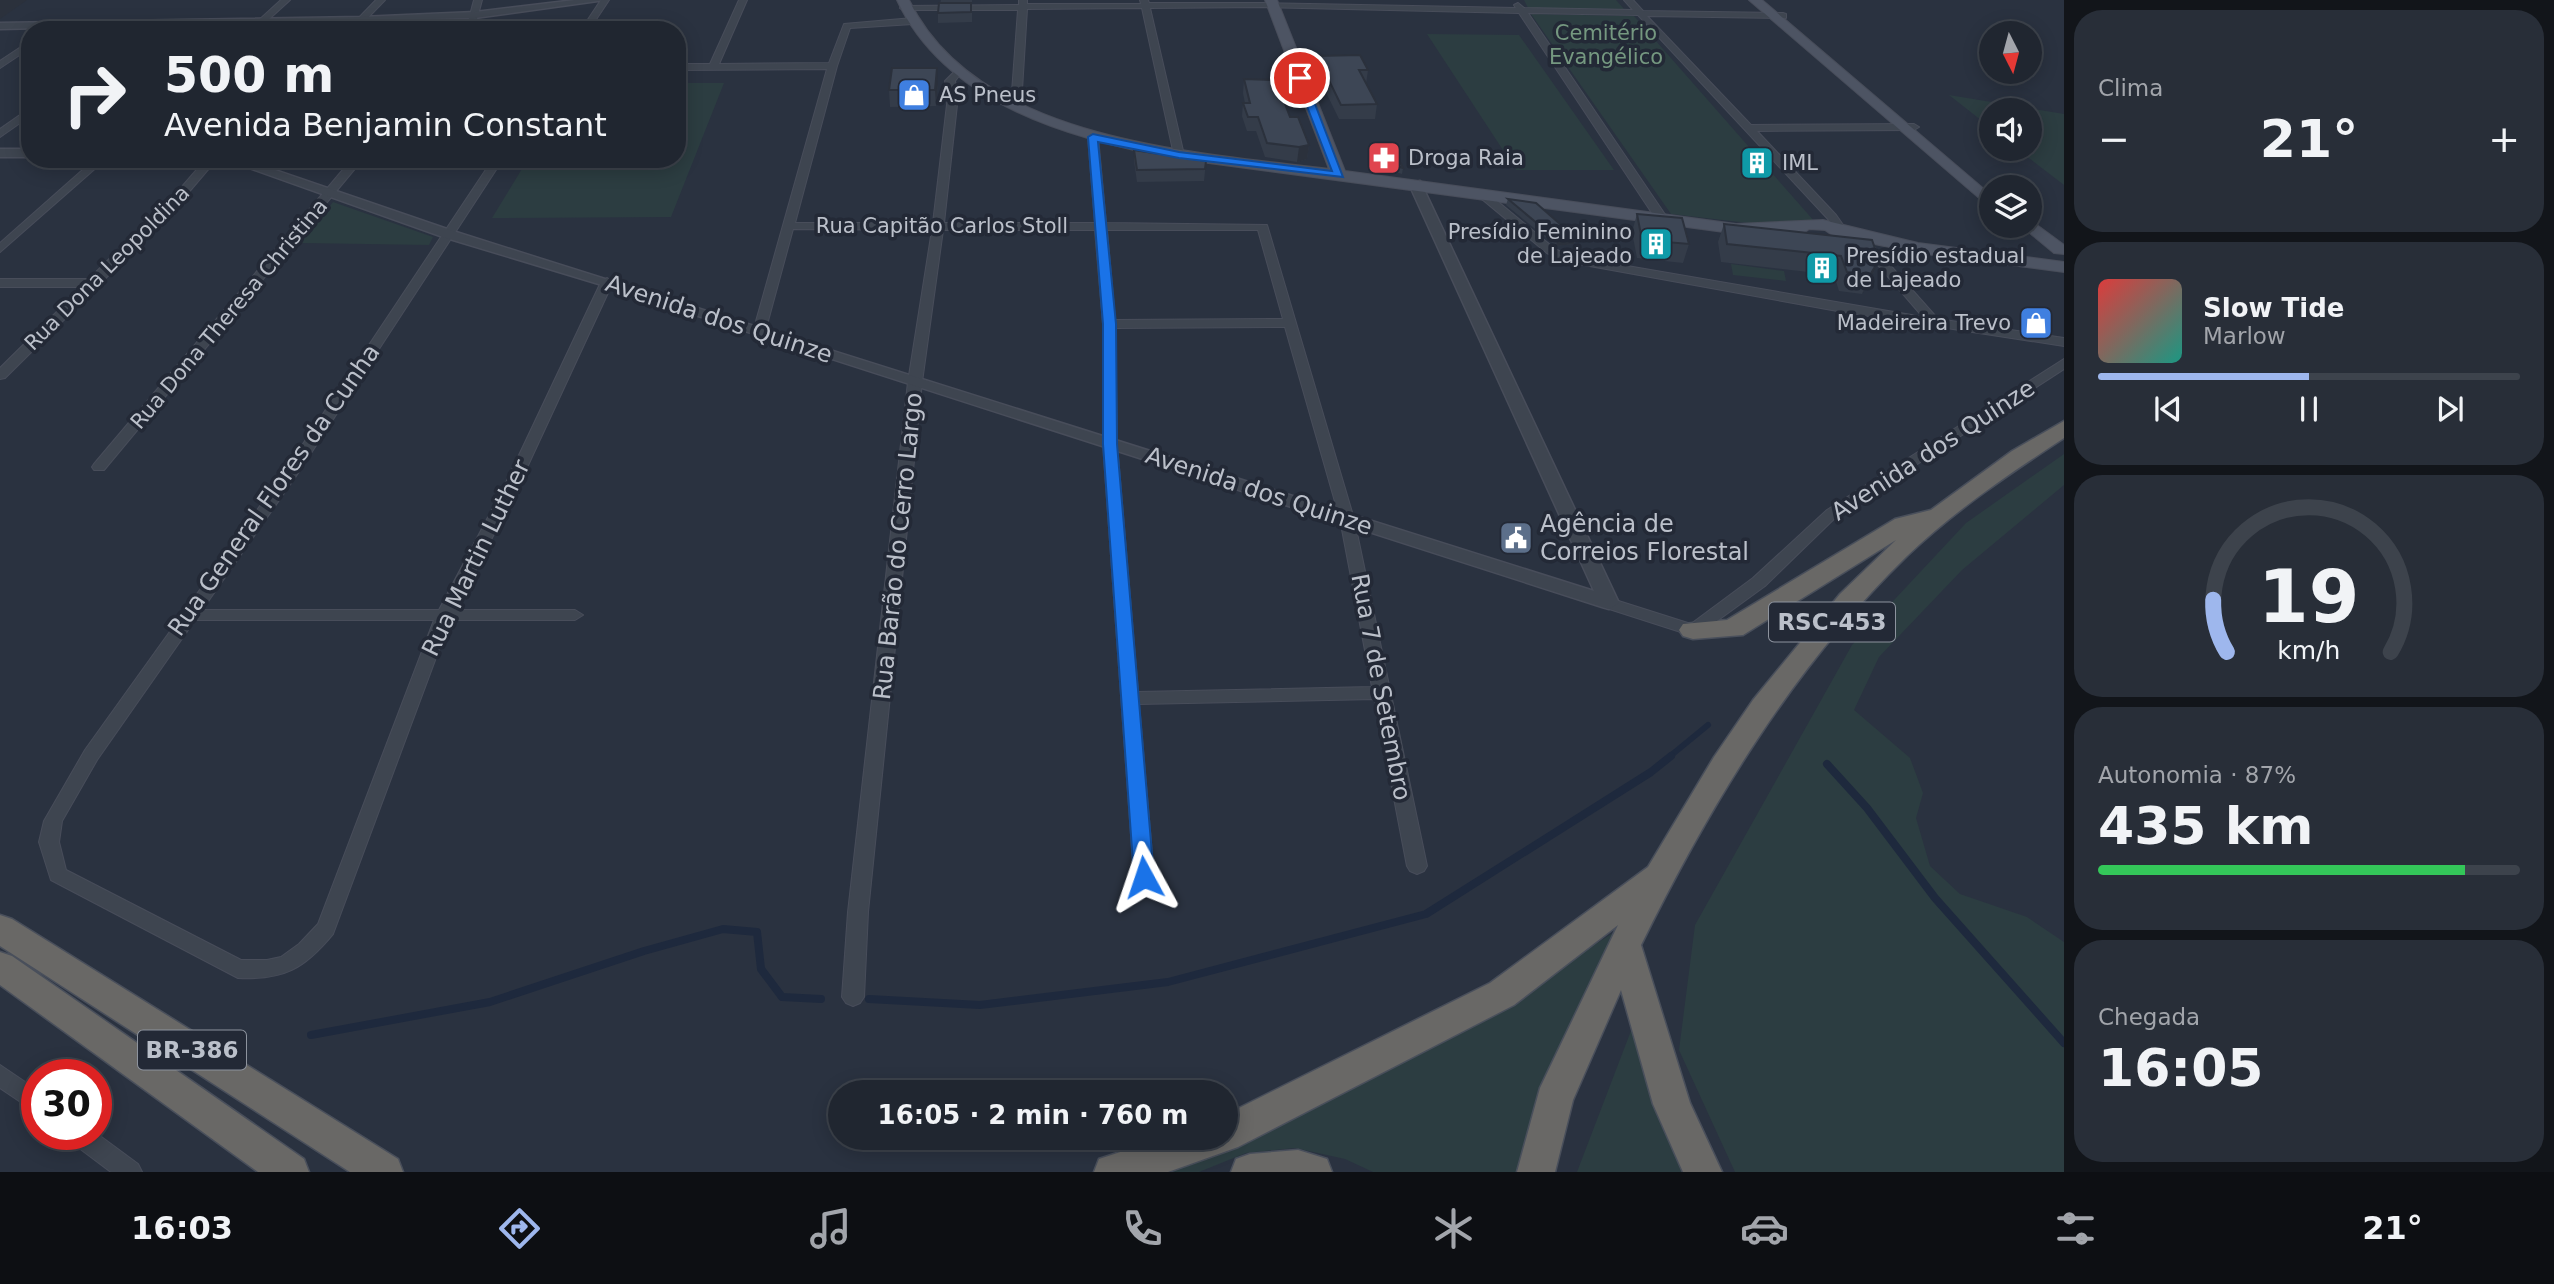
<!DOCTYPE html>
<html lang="pt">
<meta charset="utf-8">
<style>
:root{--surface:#202630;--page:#282e38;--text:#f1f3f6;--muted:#a2a5ab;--line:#3d434c;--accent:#9eb7ed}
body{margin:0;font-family:"DejaVu Sans",sans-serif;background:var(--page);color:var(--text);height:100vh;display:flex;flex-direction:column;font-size:26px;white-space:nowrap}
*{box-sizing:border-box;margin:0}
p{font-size:23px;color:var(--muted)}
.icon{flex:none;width:38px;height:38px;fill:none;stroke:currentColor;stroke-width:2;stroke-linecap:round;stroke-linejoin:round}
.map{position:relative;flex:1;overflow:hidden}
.side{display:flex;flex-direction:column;gap:10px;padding:10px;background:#12151a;width:490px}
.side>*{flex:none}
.top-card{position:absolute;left:21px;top:21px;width:665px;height:147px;border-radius:28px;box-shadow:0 4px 18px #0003,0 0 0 2px var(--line);background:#202630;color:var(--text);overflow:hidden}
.needle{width:46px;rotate:174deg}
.controls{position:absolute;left:1979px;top:21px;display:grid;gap:14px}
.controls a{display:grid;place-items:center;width:63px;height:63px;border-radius:50%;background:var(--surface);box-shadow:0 4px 18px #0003,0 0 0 2px var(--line);font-size:35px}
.speed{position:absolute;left:21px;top:1059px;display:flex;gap:14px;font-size:35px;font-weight:700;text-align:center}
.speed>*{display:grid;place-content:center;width:91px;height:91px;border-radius:50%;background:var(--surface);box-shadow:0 4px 18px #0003,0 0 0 2px var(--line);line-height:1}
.speed .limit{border:10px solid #d22;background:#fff;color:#111}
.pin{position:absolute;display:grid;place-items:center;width:60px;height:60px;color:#fff;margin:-30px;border:4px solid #fff;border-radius:50%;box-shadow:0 2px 7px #0007}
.me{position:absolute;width:77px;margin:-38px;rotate:355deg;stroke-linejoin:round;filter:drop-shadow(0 0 5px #0008)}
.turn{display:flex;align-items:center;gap:24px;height:147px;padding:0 28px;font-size:32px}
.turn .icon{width:91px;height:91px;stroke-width:2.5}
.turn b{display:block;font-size:49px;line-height:60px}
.big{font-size:52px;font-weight:700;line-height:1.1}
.side .widget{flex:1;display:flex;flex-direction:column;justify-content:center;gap:10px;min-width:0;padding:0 24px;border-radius:28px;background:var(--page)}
.side .dial{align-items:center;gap:0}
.dial svg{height:182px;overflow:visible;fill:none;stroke:var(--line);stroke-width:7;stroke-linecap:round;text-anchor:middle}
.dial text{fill:var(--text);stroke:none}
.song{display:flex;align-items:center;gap:21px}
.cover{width:84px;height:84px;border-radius:10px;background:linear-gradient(135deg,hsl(0 70% 55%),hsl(170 70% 35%))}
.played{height:7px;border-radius:4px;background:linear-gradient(90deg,var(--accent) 50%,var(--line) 50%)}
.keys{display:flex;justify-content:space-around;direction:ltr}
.heat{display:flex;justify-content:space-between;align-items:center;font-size:38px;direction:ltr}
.charge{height:10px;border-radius:5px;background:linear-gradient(90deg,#34c759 87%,var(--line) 0)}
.trip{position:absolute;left:828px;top:1080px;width:410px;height:70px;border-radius:35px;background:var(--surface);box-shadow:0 4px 18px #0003,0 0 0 2px var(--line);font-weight:700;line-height:70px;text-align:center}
.dock{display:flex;height:112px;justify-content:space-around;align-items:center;background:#0d0f13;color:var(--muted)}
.dock .icon{width:49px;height:49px}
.dock .selected{color:var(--accent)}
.dock b{font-size:32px;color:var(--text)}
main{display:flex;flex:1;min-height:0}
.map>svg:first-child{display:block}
.green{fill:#2c3d41}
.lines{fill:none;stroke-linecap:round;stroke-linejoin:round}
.stream-far1{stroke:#1e293d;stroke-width:6}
.stream{stroke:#1e293d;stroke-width:8}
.minor-casing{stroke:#484d5a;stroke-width:2}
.tertiary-casing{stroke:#484d5a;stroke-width:3}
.secondary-casing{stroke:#484d5a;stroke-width:2}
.trunk-casing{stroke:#494f5b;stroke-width:3}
.minor{fill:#3e4550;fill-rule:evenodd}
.tertiary{fill:#3e4550;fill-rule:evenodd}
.secondary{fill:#4d5463;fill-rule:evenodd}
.trunk{fill:#696866;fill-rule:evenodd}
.wall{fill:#343c49}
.shaded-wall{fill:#2b313c}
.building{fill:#3d4655;stroke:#2b313c;stroke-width:2}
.route{fill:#1a73e8;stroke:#114b97;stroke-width:2}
.labels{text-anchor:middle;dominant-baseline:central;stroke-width:7;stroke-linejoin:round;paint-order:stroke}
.far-park-label{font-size:21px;fill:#759880;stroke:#232936}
.far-poi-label{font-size:21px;fill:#bbc0ca;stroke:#232936;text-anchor:start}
.far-street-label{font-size:21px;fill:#bbc0ca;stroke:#232936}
.shield{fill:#232936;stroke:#8d939e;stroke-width:2}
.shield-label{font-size:23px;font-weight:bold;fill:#bbc0ca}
.street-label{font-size:24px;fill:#bbc0ca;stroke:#232936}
.poi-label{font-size:24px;fill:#bbc0ca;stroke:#232936;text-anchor:start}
</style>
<main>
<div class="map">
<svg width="2064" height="1172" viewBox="0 0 2064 1172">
<rect width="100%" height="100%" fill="#2a3240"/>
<path class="green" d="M1524 0H1616L1624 9 1528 8Z
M1531 14 1634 16 1815 222 1757 224 1671 214Z
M1427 34 1519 35 1614 170H1516Z
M677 83H724L671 217 492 218 528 159H677Z
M1949 95 2064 114V185L2017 149H2030V110H1992L1991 128Z
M333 202 433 237 429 245 301 243Z
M1731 264 1784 271 1786 281 1733 275Z
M2064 454V485L1962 570 1879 657 1854 710 1910 758 1923 793 1916 818 1930 866 1960 894 2027 917 2064 942V1172H1735L1679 1050 1695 925 1852 645 1966 523Z
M1613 933 1516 1172H1373L1345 1159 1295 1148 1246 1153 1199 1172H1160L1372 1079 1432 1047Z
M1637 1015 1691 1172H1577Z"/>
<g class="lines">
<path class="stream-far1" d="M1669 757 1708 725"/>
<path class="stream" d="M1827 764 1867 808 1935 898 2064 1043
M869 999 980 1005 1168 982 1426 914 1651 772 1671 756
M311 1035 490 1002 644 951 723 929 757 932 761 969 782 997 821 999"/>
<defs>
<path id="minor" d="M281 0H290L257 30H248Z
M376 0H385L356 30H347Z
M474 0H482L474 30H466Z
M601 0H609L589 30H581Z
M739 0H747L719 64 829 63 844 24 913 18 917 21 913 24 850 28 837 66 795 223H933L948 96 945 81 957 69 962 72 955 81 958 96 944 223H1095L1088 137 1093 134 1098 137 1106 223 1267 225 1354 519 1427 866 1424 871 1417 874 1410 871 1407 866 1375 699 1139 704 1154 877 1151 882 1144 885 1137 882 1134 877 1103 444V324L1095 230H943L922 382 868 912 864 997 860 1003 853 1006 846 1003 842 997 848 912 908 382 932 230 793 229 765 332 763 335H755L753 332 827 69 677 70V64H710ZM1107 230H1258L1283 319 1115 320ZM1285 327 1340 519 1372 687 1138 692 1117 444 1115 328Z
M1019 0H1027V4H1141L1140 0H1148L1149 3H1263L1516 8 1514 5 1518 3 1524 8 1633 10 1624 0H1633L1643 11 1783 13 1786 14V18L1647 16 1751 125 1914 124 1919 127 1914 130 1757 131 1836 215 1848 232 1838 234 1828 219 1638 15 1528 13 1668 219 1662 222 1656 219 1519 13 1263 7 1150 8 1184 155 1179 158 1174 155 1142 8 1027 9 1021 106 1016 109 1011 106 1018 10H904L900 8 904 6 1019 5Z
M141 23 145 26 142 30H133Z
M30 41V48L0 68V61Z
M30 108V116L0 137V129Z
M95 159H106L0 252V243Z
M206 159H217L188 193 98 286 5 378 0 379V368L82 287H0V279H89L180 189Z
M352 159H363L104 470H94L92 467 94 464Z
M493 159H503L296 476 202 610H439L503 489 601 282 607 278 613 282 517 489 455 610H575L583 615 575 620H450L333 934C304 969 284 980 238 978L51 880 39 842 44 821 85 750 283 474ZM195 620H434L318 924 299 944 281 957 267 960H241L66 870 59 842 62 821 97 760Z
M1477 191H1485L1555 249 1569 256 1923 317 1864 249 1874 247 1938 319 2064 338V346L1843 312 1562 261 1547 253 1477 195Z
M2064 359V369L1837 516 1765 586 1699 634H1687L1603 607 1601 603 1609 598 1691 624 1753 578 1827 510Z
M0 1065 37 1090V1113L0 1088Z
M96 1133 138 1164 142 1172H111L71 1142 68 1134Z"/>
<path id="tertiary" d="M575 0H605L475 18 0 29V23L361 17 475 12Z
M0 149H30V157H0Z
M224 159H243L453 231 1594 591 1409 184 1420 181 1619 603 1609 609 1602 607 602 285 443 237Z"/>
<path id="secondary" d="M897 0H909C977 141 1193 152 1329 169L1265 0H1277L1345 171 1736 224 1823 220 1918 243 2064 262V272L1918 253 1855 240C1840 261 1802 250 1788 232H1761L1754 236 1179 159C1074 140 946 105 897 0ZM1809 229 1825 230 1838 239 1822 241 1805 232Z
M1749 0H1762L1992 196V209Z
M2030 220 2064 245V254L2054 253 2024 228 2023 226H2030Z"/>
<path id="trunk" d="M2064 421V438C2009 474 1954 511 1907 556 1793 667 1711 803 1641 945L1690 1103 1722 1172H1683L1653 1104 1621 990 1573 1100 1555 1172H1517L1540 1088 1618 925 1514 1005 1238 1147 1168 1172H1094L1099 1159 1163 1138H1225V1115L1490 983 1648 867 1714 757 1753 700 1840 594 1896 540 1743 635 1693 639 1683 636 1679 630 1683 624 1727 620 1895 519 1931 510 2012 451Z
M0 915 12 919 398 1159 403 1172H350L0 946Z
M0 952 12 956 304 1159 309 1172H258L0 985Z
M1298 1150 1327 1159 1332 1172H1231L1236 1159 1250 1154Z"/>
</defs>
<use href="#minor" class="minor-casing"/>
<use href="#tertiary" class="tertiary-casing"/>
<use href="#secondary" class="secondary-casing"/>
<use href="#trunk" class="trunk-casing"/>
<use href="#minor" class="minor"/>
<use href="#tertiary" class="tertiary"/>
<use href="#secondary" class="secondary"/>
<use href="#trunk" class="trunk"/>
</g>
<path class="wall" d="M941 0H972V22L938 23V13Z
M1317 56 1368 70 1366 84 1377 104 1375 119H1339L1315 70Z
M1244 79 1290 117 1309 145 1307 159 1297 162 1265 157 1256 131H1247L1242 116 1243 103H1245L1243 93Z
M938 84 936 106 890 107 889 90Z
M1371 144 1403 168 1402 174 1379 167 1370 149Z
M1134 150 1206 161 1204 181 1137 182 1134 161Z
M1508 199 1576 238 1574 244 1556 246 1506 205Z
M1637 214 1689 244 1683 263 1637 258 1632 232Z
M1724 224 1879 260 1871 279 1862 294 1839 291 1834 275 1721 262 1718 242Z"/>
<path class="shaded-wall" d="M0 0H27L0 19Z
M937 68 938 84 936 106 935 90Z
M1309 145 1307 159 1297 162 1299 147Z
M1576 238 1574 244 1556 246 1557 240Z
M1879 260 1871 279 1862 294 1870 275Z"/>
<path class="building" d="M939 3H971V12L938 13Z
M1360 55 1368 70H1359L1377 104 1341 105 1317 56Z
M892 68H937L935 90H889Z
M1244 79 1276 80 1290 117H1298L1309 145 1299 147 1267 143 1258 117H1248L1243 103H1250Z
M1371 144H1391L1403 168 1380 161Z
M1134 150 1206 161 1205 169 1137 170Z
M1508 199 1536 203 1576 238 1557 240Z
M1637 214 1682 218 1689 244 1642 240Z
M1724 224 1872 240 1879 260 1870 275 1847 272 1841 256 1727 244Z"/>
<path class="route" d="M1300 75 1305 78 1343 177 1179 158 1098 142 1116 324 1117 444 1154 877 1151 883H1137L1134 877 1103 444V324L1088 137 1093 134 1179 152 1332 171 1296 78Z"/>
<defs>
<symbol id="shop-square" viewBox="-11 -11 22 22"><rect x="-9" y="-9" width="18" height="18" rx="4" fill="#3f7fe0" stroke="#232936"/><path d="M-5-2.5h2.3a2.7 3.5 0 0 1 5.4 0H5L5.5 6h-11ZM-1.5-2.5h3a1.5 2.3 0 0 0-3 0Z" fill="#fff"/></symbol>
<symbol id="pharmacy-square" viewBox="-11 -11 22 22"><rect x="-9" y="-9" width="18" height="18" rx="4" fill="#e0444e" stroke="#232936"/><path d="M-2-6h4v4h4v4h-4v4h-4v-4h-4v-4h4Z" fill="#fff"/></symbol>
<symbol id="building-square" viewBox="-11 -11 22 22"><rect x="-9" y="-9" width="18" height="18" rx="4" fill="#0f9aa8" stroke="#232936"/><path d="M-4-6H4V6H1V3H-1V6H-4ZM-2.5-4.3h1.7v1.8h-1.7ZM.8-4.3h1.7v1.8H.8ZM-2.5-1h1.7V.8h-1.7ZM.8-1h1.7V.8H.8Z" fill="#fff"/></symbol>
<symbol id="civic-square" viewBox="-11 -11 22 22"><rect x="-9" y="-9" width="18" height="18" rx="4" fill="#5c6f8a" stroke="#232936"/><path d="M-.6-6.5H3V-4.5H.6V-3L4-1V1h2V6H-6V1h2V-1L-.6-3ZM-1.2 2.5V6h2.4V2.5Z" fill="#fff"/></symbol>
</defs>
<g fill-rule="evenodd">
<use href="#shop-square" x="895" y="76" width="38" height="38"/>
<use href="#pharmacy-square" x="1365" y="139" width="38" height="38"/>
<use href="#building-square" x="1738" y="144" width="38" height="38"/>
<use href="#building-square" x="1637" y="225" width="38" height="38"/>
<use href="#building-square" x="1803" y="249" width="38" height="38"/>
<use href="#shop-square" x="2017" y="304" width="38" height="38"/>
<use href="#civic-square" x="1497" y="519" width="38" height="38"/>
</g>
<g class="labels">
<g class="far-park-label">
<text x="1606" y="33">Cemitério<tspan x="1606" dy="24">Evangélico</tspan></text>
</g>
<g class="far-poi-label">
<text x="939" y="95">AS Pneus</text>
<text x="1408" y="158">Droga Raia</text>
<text x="1782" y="163">IML</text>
<text x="1632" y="232" text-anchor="end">Presídio Feminino<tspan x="1632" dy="24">de Lajeado</tspan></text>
<text x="1846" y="256">Presídio estadual<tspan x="1846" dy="24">de Lajeado</tspan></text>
<text x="2011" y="323" text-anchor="end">Madeireira Trevo</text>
</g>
<g class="far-street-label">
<text x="942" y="226">Rua Capitão Carlos Stoll</text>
<text transform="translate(107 268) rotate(-45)">Rua Dona Leopoldina</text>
<text transform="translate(229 314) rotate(-50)">Rua Dona Theresa Christina</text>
</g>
<g class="shield">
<rect x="1769" y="602.5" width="126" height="39" rx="5"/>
<rect x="138" y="1030.5" width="108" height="39" rx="5"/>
</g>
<g class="shield-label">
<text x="1832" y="622">RSC-453</text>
<text x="192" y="1050">BR-386</text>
</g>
<g class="street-label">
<text transform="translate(719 319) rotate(18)">Avenida dos Quinze</text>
<text transform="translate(1933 450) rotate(-33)">Avenida dos Quinze</text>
<text transform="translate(274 490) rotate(-55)">Rua General Flores da Cunha</text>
<text transform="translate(1259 491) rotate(18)">Avenida dos Quinze</text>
<text transform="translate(898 546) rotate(-84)">Rua Barão do Cerro Largo</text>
<text transform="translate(476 558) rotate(-64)">Rua Martin Luther</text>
<text transform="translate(1381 687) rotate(79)">Rua 7 de Setembro</text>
</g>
<g class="poi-label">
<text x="1540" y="524">Agência de<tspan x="1540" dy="28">Correios Florestal</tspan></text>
</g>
</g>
</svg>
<div class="controls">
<a><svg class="needle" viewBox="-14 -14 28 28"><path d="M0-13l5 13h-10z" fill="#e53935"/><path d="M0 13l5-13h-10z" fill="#a2a5ab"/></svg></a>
<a><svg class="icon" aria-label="sound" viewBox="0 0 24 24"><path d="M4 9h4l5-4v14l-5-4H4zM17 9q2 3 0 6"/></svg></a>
<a><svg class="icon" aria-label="layers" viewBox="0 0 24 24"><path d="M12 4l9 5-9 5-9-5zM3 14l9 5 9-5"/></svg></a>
</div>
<div class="speed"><div class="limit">30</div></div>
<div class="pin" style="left:1300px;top:78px;background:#d93025"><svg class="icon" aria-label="arrive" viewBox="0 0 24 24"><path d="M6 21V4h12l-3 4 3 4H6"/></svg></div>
<svg class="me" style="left:1144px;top:877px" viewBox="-20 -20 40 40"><path d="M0-17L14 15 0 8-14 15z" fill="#1a73e8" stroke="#fff" stroke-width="4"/></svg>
<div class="trip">16:05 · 2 min · 760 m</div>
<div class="top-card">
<div class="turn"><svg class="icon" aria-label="right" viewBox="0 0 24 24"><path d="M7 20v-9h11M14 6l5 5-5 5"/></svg><div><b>500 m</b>Avenida Benjamin Constant</div></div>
</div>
</div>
<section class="side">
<div class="widget"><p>Clima</p>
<div class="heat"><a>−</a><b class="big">21°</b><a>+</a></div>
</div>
<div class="widget">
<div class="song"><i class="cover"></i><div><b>Slow Tide</b><p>Marlow</p></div></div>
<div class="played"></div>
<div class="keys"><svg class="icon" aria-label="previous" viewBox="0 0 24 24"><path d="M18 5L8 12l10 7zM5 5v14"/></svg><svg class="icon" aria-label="pause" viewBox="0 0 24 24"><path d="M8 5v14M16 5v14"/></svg><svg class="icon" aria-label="next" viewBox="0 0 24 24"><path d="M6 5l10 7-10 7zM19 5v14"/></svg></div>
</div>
<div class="widget dial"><svg viewBox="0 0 100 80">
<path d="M14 69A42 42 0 1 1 86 69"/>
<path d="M14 69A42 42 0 0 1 8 46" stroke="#9eb7ed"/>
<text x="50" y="56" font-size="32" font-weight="700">19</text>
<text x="50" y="72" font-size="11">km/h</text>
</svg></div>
<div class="widget"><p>Autonomia · 87%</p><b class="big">435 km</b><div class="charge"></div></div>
<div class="widget"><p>Chegada</p><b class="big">16:05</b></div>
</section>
</main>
<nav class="dock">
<b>16:03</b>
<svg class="icon selected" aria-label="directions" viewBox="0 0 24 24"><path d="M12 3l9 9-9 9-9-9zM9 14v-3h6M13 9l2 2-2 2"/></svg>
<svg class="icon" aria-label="music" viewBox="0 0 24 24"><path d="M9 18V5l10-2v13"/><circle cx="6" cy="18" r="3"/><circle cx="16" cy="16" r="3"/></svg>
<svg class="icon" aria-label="phone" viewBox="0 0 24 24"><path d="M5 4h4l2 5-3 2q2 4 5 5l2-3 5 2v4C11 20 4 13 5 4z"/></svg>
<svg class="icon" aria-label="climate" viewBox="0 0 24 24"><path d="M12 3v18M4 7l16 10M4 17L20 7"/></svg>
<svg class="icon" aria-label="car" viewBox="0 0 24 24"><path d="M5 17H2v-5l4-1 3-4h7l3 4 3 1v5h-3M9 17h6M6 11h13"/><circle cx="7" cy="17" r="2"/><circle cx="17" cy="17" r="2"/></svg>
<svg class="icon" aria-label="filters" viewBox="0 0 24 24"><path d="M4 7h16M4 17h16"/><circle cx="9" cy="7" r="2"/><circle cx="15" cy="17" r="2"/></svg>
<b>21°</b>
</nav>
